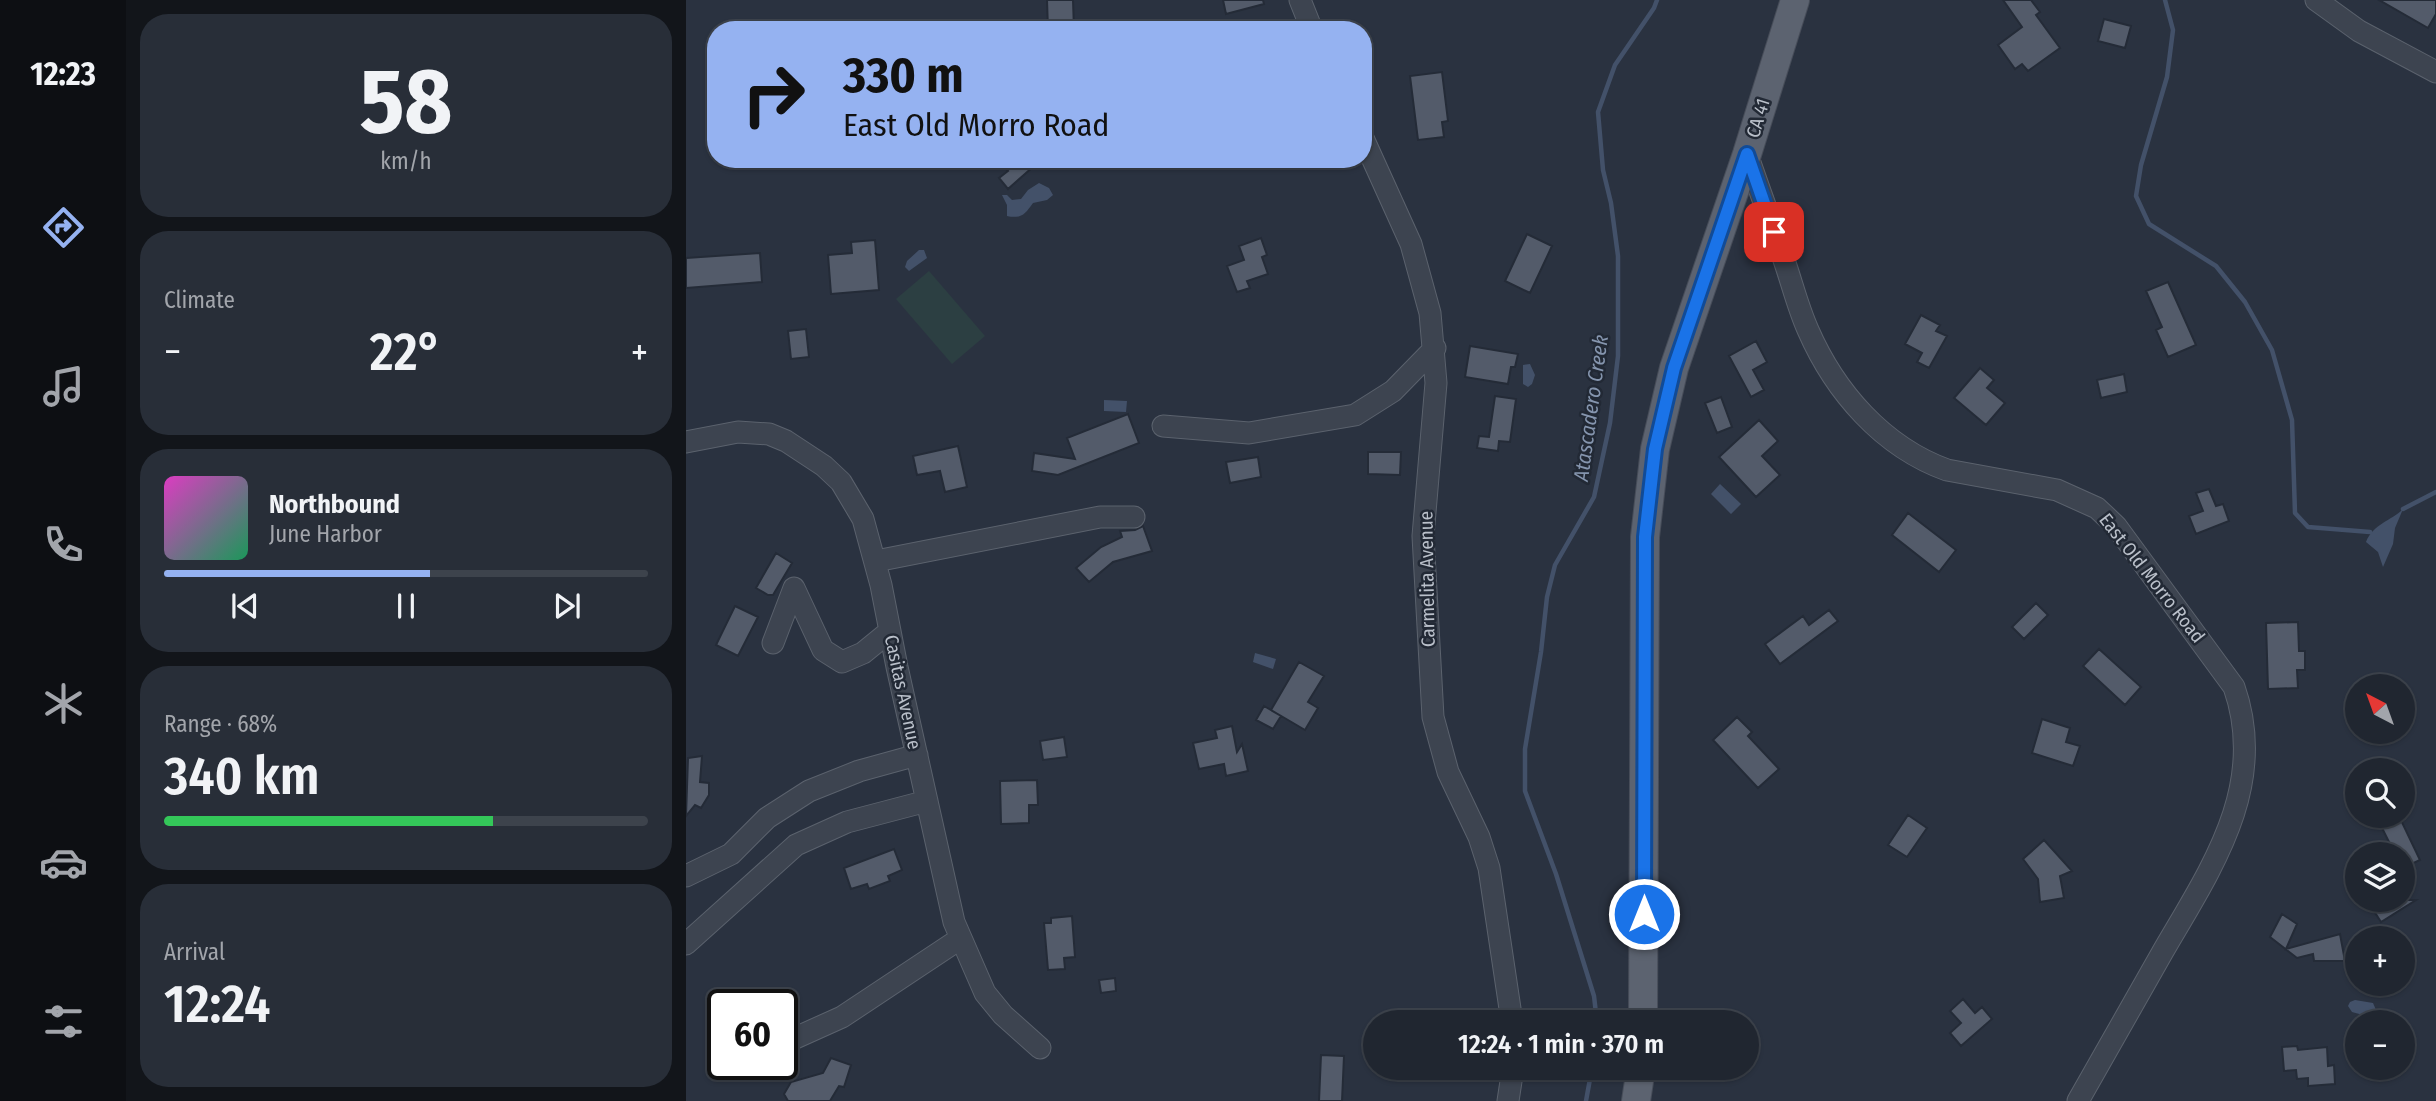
<!DOCTYPE html>
<meta charset="utf-8">
<style>
:root{--surface:#202630;--page:#282e38;--text:#f1f3f6;--muted:#a2a5ab;--line:#3d434c;--accent:#95b2f1}
body{margin:0;font-family:"Fira Sans Condensed",sans-serif;background:var(--page);color:var(--text);height:100vh;display:flex;flex-direction:column;font-size:26px;white-space:nowrap}
*{box-sizing:border-box;margin:0}
p{font-size:23px;color:var(--muted)}
.icon{flex:none;width:38px;height:38px;fill:none;stroke:currentColor;stroke-width:2;stroke-linecap:round;stroke-linejoin:round}
.map{position:relative;flex:1;overflow:hidden}
.details{display:flex;flex-direction:column;gap:14px;padding:14px;background:#12151a;width:560px}
.details>*{flex:none}
.guide{position:absolute;left:21px;top:21px;width:665px;height:147px;border-radius:28px;box-shadow:0 2px 5px #0004,0 0 0 2px var(--line);background:#95b2f1;color:#111;overflow:hidden}
.needle{width:46px;rotate:319deg}
.controls{position:absolute;left:1659px;top:674px;display:grid;gap:14px}
.controls a{display:grid;place-items:center;width:70px;height:70px;border-radius:50%;background:var(--surface);box-shadow:0 2px 5px #0004,0 0 0 2px var(--line);font-size:35px}
.speed{position:absolute;left:21px;top:989px;display:flex;gap:14px;font-size:35px;font-weight:700;text-align:center}
.speed>*{display:grid;place-content:center;width:91px;height:91px;border-radius:50%;background:var(--surface);box-shadow:0 2px 5px #0004,0 0 0 2px var(--line);line-height:1}
.speed .limit{border:4px solid #111;border-radius:10px;background:#fff;color:#111}
.pin{position:absolute;display:grid;place-items:center;width:60px;height:60px;color:#fff;margin:-30px;border-radius:14px;box-shadow:0 4px 10px #0006}
.me{position:absolute;width:77px;margin:-38px;rotate:0deg;stroke-linejoin:round;filter:drop-shadow(0 0 5px #0008)}
.turn{display:flex;align-items:center;gap:24px;height:147px;padding:0 21px;font-size:32px}
.turn .icon{width:91px;height:91px;stroke-width:2.5}
.turn b{display:block;font-size:49px;line-height:60px}
.big{font-size:52px;font-weight:600;line-height:1.1}
.details .card{flex:1;display:flex;flex-direction:column;justify-content:center;gap:10px;min-width:0;padding:0 24px;border-radius:28px;background:var(--page)}
.details .dial{align-items:center;gap:0}
.dial b{font-size:91px;line-height:1}
.song{display:flex;align-items:center;gap:21px}
.cover{width:84px;height:84px;border-radius:10px;background:linear-gradient(135deg,hsl(310 70% 55%),hsl(150 70% 35%))}
.played{height:7px;border-radius:4px;background:linear-gradient(90deg,var(--accent) 55%,var(--line) 55%)}
.keys{display:flex;justify-content:space-around;direction:ltr}
.heat{display:flex;justify-content:space-between;align-items:center;font-size:38px;direction:ltr}
.charge{height:10px;border-radius:5px;background:linear-gradient(90deg,#34c759 68%,var(--line) 0)}
.trip{position:absolute;left:677px;top:1010px;width:396px;height:70px;border-radius:35px;background:var(--surface);box-shadow:0 2px 5px #0004,0 0 0 2px var(--line);font-weight:600;line-height:70px;text-align:center}
main{display:flex;flex:1;min-height:0}
.tabs{display:flex;flex-direction:column;width:126px;justify-content:space-around;align-items:center;background:#0d0f13;color:var(--muted)}
.tabs .icon{width:49px;height:49px}
.tabs .on{color:var(--accent)}
.tabs b{font-size:32px;color:var(--text)}
.map>svg:first-child{display:block}
.green{fill:#2c3f42}
.water{fill:#435169}
.lines{fill:none;stroke-linecap:round;stroke-linejoin:round}
.stream{stroke:#435169;stroke-width:4.5}
.building{fill:#535b6a;stroke:#242b37;stroke-width:2}
.minor-casing{stroke:#5b626d;stroke-width:23}
.major-casing{stroke:#474d59;stroke-width:30}
.minor{stroke:#3d4450;stroke-width:21}
.major{stroke:#5c6370;stroke-width:28}
.route-casing{stroke:#114b97;stroke-width:18}
.route{stroke:#1a73e8;stroke-width:12}
.labels{text-anchor:middle;dominant-baseline:central;stroke-width:5;stroke-linejoin:round;paint-order:stroke}
.street-label{font-size:19px;fill:#bac0ca;stroke:#222935}
.water-label{font-size:21px;font-style:italic;fill:#8595ae;stroke:#222935}
</style>
<main>
<nav class="tabs">
<b>12:23</b>
<svg class="icon on" aria-label="directions" viewBox="0 0 24 24"><path d="M12 3l9 9-9 9-9-9zM9 14v-3h6M13 9l2 2-2 2"/></svg>
<svg class="icon" aria-label="music" viewBox="0 0 24 24"><path d="M9 18V5l10-2v13"/><circle cx="6" cy="18" r="3"/><circle cx="16" cy="16" r="3"/></svg>
<svg class="icon" aria-label="phone" viewBox="0 0 24 24"><path d="M5 4h4l2 5-3 2q2 4 5 5l2-3 5 2v4C11 20 4 13 5 4z"/></svg>
<svg class="icon" aria-label="climate" viewBox="0 0 24 24"><path d="M12 3v18M4 7l16 10M4 17L20 7"/></svg>
<svg class="icon" aria-label="car" viewBox="0 0 24 24"><path d="M5 17H2v-5l4-1 3-4h7l3 4 3 1v5h-3M9 17h6M6 11h13"/><circle cx="7" cy="17" r="2"/><circle cx="17" cy="17" r="2"/></svg>
<svg class="icon" aria-label="filters" viewBox="0 0 24 24"><path d="M4 7h16M4 17h16"/><circle cx="9" cy="7" r="2"/><circle cx="15" cy="17" r="2"/></svg>
</nav>
<section class="details">
<div class="card dial"><b>58</b><p>km/h</p></div>
<div class="card"><p>Climate</p>
<div class="heat"><a>−</a><b class="big">22°</b><a>+</a></div>
</div>
<div class="card">
<div class="song"><i class="cover"></i><div><b>Northbound</b><p>June Harbor</p></div></div>
<div class="played"></div>
<div class="keys"><svg class="icon" aria-label="previous" viewBox="0 0 24 24"><path d="M18 5L8 12l10 7zM5 5v14"/></svg><svg class="icon" aria-label="pause" viewBox="0 0 24 24"><path d="M8 5v14M16 5v14"/></svg><svg class="icon" aria-label="next" viewBox="0 0 24 24"><path d="M6 5l10 7-10 7zM19 5v14"/></svg></div>
</div>
<div class="card"><p>Range · 68%</p><b class="big">340 km</b><div class="charge"></div></div>
<div class="card"><p>Arrival</p><b class="big">12:24</b></div>
</section>
<div class="map">
<svg width="1750" height="1101" viewBox="0 0 1750 1101">
<rect width="100%" height="100%" fill="#2a3240"/>
<path class="green" d="M243 271 299 336 266 364 210 299Z"/>
<path class="water" d="M353 183 363 188 367 195 361 200 347 203C339 214 336 219 321 216V205L316 195H321L326 200 335 199 342 190Z
M233 250H238L241 258 223 271 219 267 221 261Z
M844 364 849 375 846 384 842 387 837 384V365Z
M418 400 441 401 440 412 418 411Z
M1034 484 1055 504 1045 514 1025 494Z
M1717 509 1709 528 1707 544 1697 567 1692 552 1680 542C1687 524 1705 521 1717 509Z
M569 653 590 659 587 669 567 662Z
M1669 1000 1687 1003 1690 1010C1686 1019 1674 1014 1666 1012L1662 1006 1664 1002Z"/>
<g class="lines">
<path class="stream" d="M1479 0 1487 30 1481 77 1455 165 1450 196 1463 224 1530 266 1559 302 1586 350 1606 420 1609 513 1622 527 1684 532
M1717 509 1750 492
M911 1022 908 996 870 874 839 791V749L855 652 861 597 869 565 908 497 924 423 932 356V256L925 203 917 170 912 112 929 65 968 8 971 0
M900 1101 906 1068"/>
</g>
<path class="building" d="M361 0H387L388 30H362Z
M537 0H577L578 4 540 14Z
M1317 0H1345L1354 12 1350 15 1374 48 1342 71 1336 64 1329 69 1312 45 1336 27Z
M1693 0H1750V14L1742 28Z
M1418 19 1445 26 1439 48 1412 41Z
M756 72 762 121 756 122 758 137 732 140 724 76Z
M311 159H356L322 189 313 178 322 171Z
M841 234 866 246 844 293 819 281Z
M575 238 581 255 576 257 582 274 561 281 564 288 551 292 541 266 558 260 553 246Z
M189 240 193 290 145 294 142 255 166 253 165 242Z
M74 253 76 282 0 288V258Z
M1482 282 1510 345 1482 357 1470 330 1476 327 1460 291Z
M1235 315 1254 325 1250 331 1261 336 1243 368 1231 362 1236 353 1219 344Z
M120 329 123 357 105 359 102 331Z
M1070 341 1081 362 1067 370 1078 390 1065 397 1043 356Z
M784 346 832 354 829 367H825L822 384 779 377Z
M1294 368 1308 380 1301 388 1319 403 1300 425 1268 398Z
M1438 374 1441 392 1415 398 1411 380Z
M809 396 830 399 824 442 813 441 812 451 791 448 793 436 803 437Z
M1035 397 1046 427 1031 433 1019 403Z
M442 414 453 443 372 475 346 471 348 453 389 459 381 438Z
M1073 420 1092 441 1076 456 1094 475 1070 497 1033 457Z
M272 446 281 487 259 492 254 471 231 475 227 456Z
M682 452H715L714 475 682 474Z
M572 457 575 477 544 483 540 462Z
M1523 489 1530 506 1537 504 1543 521 1510 534 1503 516 1517 511 1510 493Z
M1222 513 1270 550 1253 572 1206 535Z
M457 526 466 551 427 562 403 582 390 568 415 547 436 537 434 531 449 530Z
M90 553 106 563 87 595H82L70 588Z
M1350 603 1362 615 1338 639 1326 627Z
M49 606 72 617 52 656 30 645Z
M1143 610 1152 621 1094 664 1079 644 1117 616 1123 625Z
M1612 622 1613 651H1619V670H1611L1612 688 1582 689 1580 623Z
M1413 649 1455 687 1439 705 1397 666Z
M613 662 638 676 622 702 632 708 619 730 585 710Z
M578 706 595 716 587 729 570 720Z
M1051 717 1066 732 1062 736 1093 769 1072 788 1027 740Z
M1356 719 1384 728 1380 742 1394 746 1387 766 1346 753Z
M546 726 551 752 556 744 562 771 540 776 538 764 513 769 507 743 531 738 529 730Z
M378 737 381 757 357 760 354 741Z
M16 756 14 782 23 783V795L15 808 9 805 0 816 2 758Z
M351 780 352 805H343V823L315 824 314 781Z
M1222 815 1241 828 1221 857 1202 845Z
M1690 816H1713L1734 860 1717 868V854H1709Z
M1358 840 1386 871 1374 876 1378 898 1354 902 1352 879 1337 859Z
M208 849 216 870 202 876 204 881 183 889 181 884 165 889 158 868Z
M1681 900H1730L1695 922Z
M1596 914 1611 924 1600 949 1654 934 1659 961H1628L1627 954 1611 958 1584 937Z
M386 916 389 957 378 958 379 969 362 970 358 923H365V918Z
M429 978 430 991 415 993 413 980Z
M1277 999 1289 1013 1296 1007 1306 1019 1275 1046 1264 1033 1275 1023 1264 1011Z
M1611 1046 1612 1050 1641 1047 1642 1066 1648 1065 1649 1084 1622 1086V1078L1611 1079 1610 1070 1598 1071 1596 1047Z
M635 1055 658 1056 656 1101H633Z
M145 1058 165 1065 158 1087 153 1086 144 1101H102L98 1094 105 1082 137 1073Z"/>
<g class="lines">
<defs>
<path id="minor" d="M614 0 626 30
M1630 0 1673 31 1750 72
M677 138 725 244 744 313 750 383 737 536 747 717 762 772 793 837 803 868 826 1022
M1061 154C1073 189 1086 224 1098 260 1106 283 1112 308 1122 330 1149 392 1197 447 1261 470L1371 490 1411 508 1430 526 1548 687C1583 787 1524 870 1476 953 1448 1003 1420 1052 1392 1101
M477 426 563 433 669 415 707 391 749 348
M0 442 52 432 83 434 100 441 138 466 155 482 177 519 195 585 211 667 268 922 299 993 317 1015 354 1048
M190 561 414 517H448
M87 643 108 588 137 650 156 662 177 653 204 631
M0 876 45 854 81 818 123 791 173 771 231 755
M0 944 110 845 161 822 241 801
M96 1044 156 1017 275 938
M822 1101 827 1068"/>
<path id="major" d="M957 1022 959 537 969 449 988 368 1061 154 1109 0
M950 1101 955 1068"/>
</defs>
<use href="#minor" class="minor-casing"/>
<use href="#major" class="major-casing"/>
<use href="#minor" class="minor"/>
<use href="#major" class="major"/>
</g>
<g class="lines">
<defs>
<path id="route" d="M958 914 959 537 969 449 988 368 1061 154 1088 232"/>
</defs>
<use href="#route" class="route-casing"/>
<use href="#route" class="route"/>
</g>
<g class="labels">
<g class="street-label">
<text transform="translate(1072 118) rotate(-73)">CA 41</text>
<text transform="translate(1466 578) rotate(52)">East Old Morro Road</text>
<text transform="translate(741 579) rotate(-91)">Carmelita Avenue</text>
<text transform="translate(217 692) rotate(78)">Casitas Avenue</text>
</g>
<g class="water-label">
<text transform="translate(905 408) rotate(-82)">Atascadero Creek</text>
</g>
</g>
</svg>
<div class="controls">
<a><svg class="needle" viewBox="-14 -14 28 28"><path d="M0-13l5 13h-10z" fill="#e53935"/><path d="M0 13l5-13h-10z" fill="#a2a5ab"/></svg></a>
<a><svg class="icon" aria-label="search" viewBox="0 0 24 24"><circle cx="10" cy="10" r="6"/><path d="M15 15l6 6"/></svg></a>
<a><svg class="icon" aria-label="layers" viewBox="0 0 24 24"><path d="M12 4l9 5-9 5-9-5zM3 14l9 5 9-5"/></svg></a>
<a>+</a>
<a>−</a>
</div>
<div class="speed"><div class="limit">60</div></div>
<div class="pin" style="left:1088px;top:232px;background:#d93025"><svg class="icon" aria-label="arrive" viewBox="0 0 24 24"><path d="M6 21V4h12l-3 4 3 4H6"/></svg></div>
<svg class="me" style="left:958px;top:914px" viewBox="-20 -20 40 40"><circle r="17" fill="#1a73e8" stroke="#fff" stroke-width="3"/><path d="M0-11L8 9 0 5-8 9z" fill="#fff"/></svg>
<div class="trip">12:24 · 1 min · 370 m</div>
<div class="guide">
<div class="turn"><svg class="icon" aria-label="right" viewBox="0 0 24 24"><path d="M7 20v-9h11M14 6l5 5-5 5"/></svg><div><b>330 m</b>East Old Morro Road</div></div>
</div>
</div>
</main>
